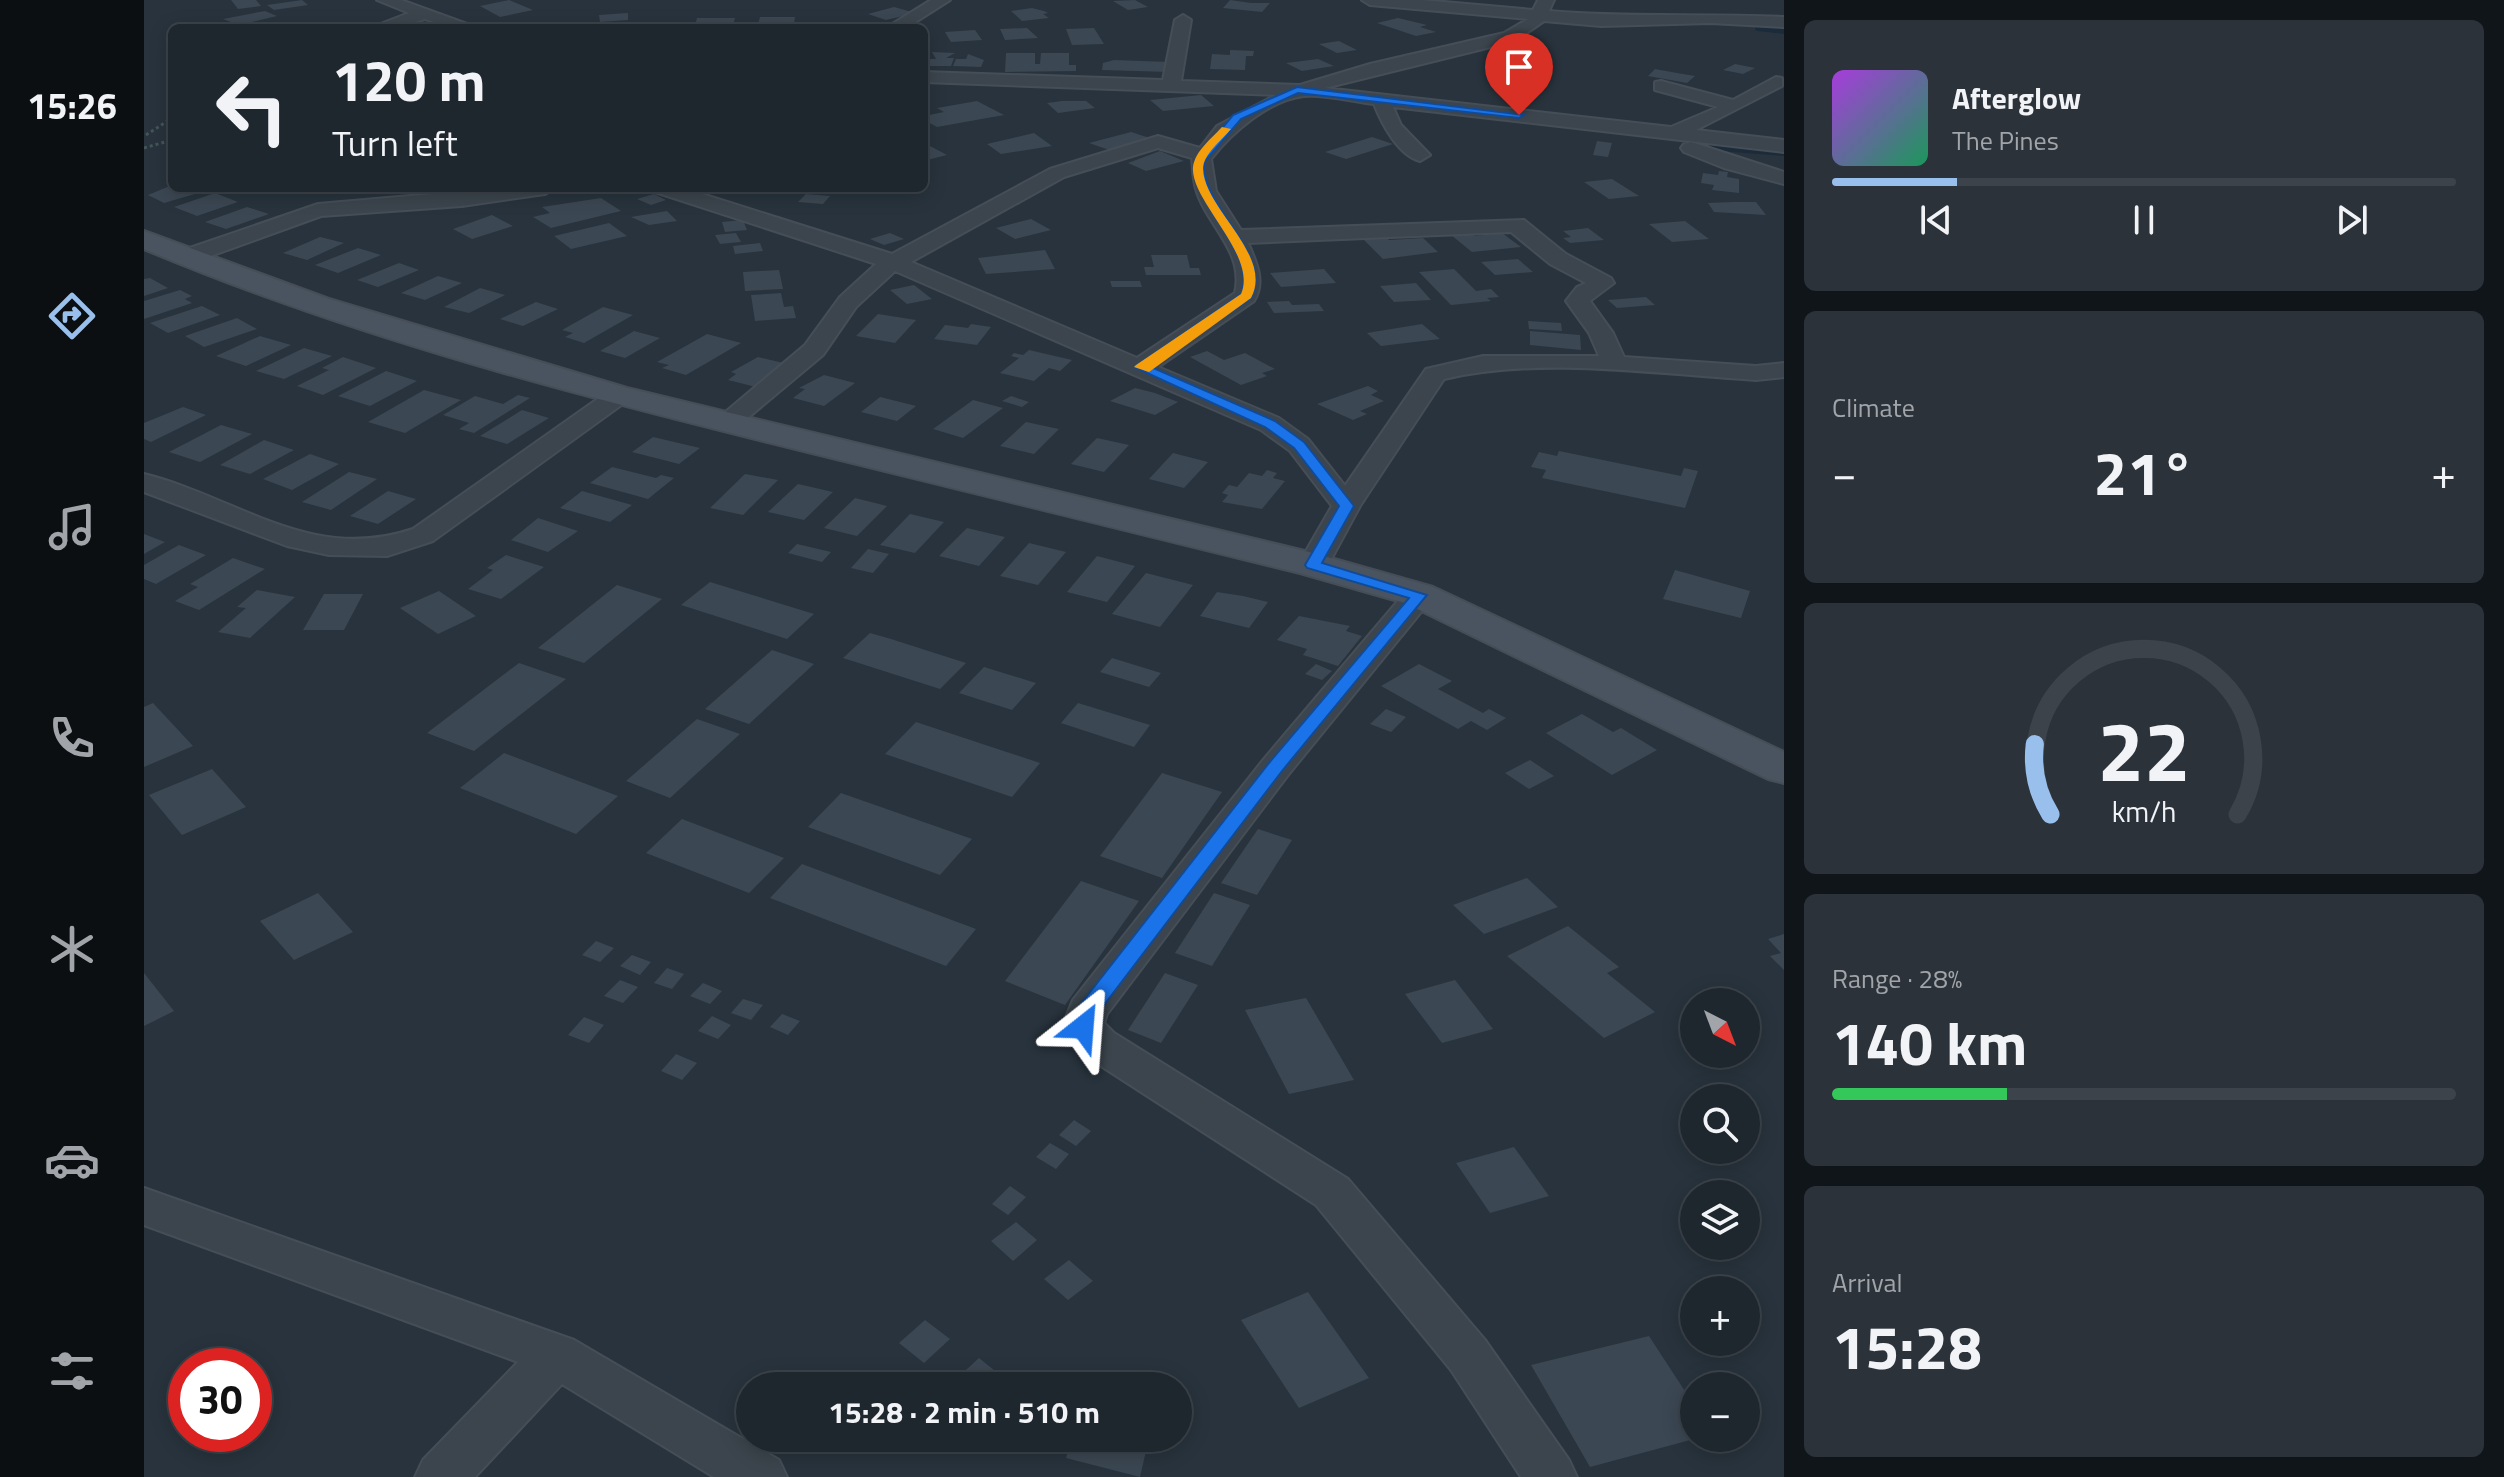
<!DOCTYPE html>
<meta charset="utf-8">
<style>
:root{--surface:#1e262e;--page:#2b323a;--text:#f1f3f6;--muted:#a1a5aa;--line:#3c434a;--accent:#99c0ec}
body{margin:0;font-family:"Titillium Web",sans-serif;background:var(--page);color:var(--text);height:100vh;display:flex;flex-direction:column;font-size:30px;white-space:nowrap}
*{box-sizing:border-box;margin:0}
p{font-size:26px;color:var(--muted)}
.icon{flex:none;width:44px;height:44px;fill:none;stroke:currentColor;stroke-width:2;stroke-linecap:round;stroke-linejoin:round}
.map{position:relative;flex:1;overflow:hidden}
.sheet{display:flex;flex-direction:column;gap:20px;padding:20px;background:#101519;width:720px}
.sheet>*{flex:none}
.guide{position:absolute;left:24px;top:24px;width:760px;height:168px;border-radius:12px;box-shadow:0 4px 20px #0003,0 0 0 2px var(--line);background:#1e262e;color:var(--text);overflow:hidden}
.needle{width:52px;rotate:138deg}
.controls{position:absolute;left:1536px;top:988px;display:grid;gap:16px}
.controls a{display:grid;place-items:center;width:80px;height:80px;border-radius:50%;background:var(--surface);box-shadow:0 4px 20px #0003,0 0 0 2px var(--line);font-size:40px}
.speed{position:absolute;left:24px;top:1348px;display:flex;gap:16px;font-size:40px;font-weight:700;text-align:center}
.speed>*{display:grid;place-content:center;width:104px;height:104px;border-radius:50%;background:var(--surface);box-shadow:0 4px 20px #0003,0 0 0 2px var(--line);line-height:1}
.speed .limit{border:12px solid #d22;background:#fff;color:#111}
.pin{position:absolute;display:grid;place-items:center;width:68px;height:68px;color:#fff;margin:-82px -34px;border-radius:50% 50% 50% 0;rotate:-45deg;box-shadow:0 0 8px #0007}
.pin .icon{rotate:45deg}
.me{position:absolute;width:88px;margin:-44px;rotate:28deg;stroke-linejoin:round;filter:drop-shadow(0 0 6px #0008)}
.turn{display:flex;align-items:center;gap:28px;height:168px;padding:0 32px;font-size:36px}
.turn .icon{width:104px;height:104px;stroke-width:2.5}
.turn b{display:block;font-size:56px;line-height:68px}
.big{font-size:60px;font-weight:700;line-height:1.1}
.sheet .tile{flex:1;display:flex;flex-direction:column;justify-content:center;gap:12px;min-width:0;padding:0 28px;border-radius:12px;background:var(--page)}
.sheet .dial{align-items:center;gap:0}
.dial svg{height:208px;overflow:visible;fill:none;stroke:var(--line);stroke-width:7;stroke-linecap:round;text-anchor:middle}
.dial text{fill:var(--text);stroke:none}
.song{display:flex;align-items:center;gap:24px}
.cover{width:96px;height:96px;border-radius:12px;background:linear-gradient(135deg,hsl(280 70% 55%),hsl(150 70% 35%))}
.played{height:8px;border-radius:4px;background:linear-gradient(90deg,var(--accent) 20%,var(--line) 20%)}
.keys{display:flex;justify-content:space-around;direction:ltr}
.heat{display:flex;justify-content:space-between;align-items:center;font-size:44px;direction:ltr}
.charge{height:12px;border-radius:6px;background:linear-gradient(90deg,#34c759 28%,var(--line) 0)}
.trip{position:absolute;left:592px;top:1372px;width:456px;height:80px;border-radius:40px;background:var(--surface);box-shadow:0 4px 20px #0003,0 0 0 2px var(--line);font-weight:700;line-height:80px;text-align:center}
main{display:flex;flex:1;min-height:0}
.tabs{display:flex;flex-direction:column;width:144px;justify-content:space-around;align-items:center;background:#0c0f12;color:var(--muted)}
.tabs .icon{width:56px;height:56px}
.tabs .selected{color:var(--accent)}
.tabs b{font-size:36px;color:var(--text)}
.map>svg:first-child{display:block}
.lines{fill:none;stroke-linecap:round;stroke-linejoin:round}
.stream{stroke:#1c2b3a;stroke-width:6}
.building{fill:#3b4753}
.street-casing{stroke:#454e57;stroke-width:4}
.secondary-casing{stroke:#454e57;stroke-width:4}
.path{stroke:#435656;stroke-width:3;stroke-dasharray:3 3;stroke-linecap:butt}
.street{fill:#3c454d;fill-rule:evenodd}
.secondary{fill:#4a5460;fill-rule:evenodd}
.route{fill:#1a73e8;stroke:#114b97;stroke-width:2}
.slow{fill:#f59e0b}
</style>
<main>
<nav class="tabs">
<b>15:26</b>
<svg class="icon selected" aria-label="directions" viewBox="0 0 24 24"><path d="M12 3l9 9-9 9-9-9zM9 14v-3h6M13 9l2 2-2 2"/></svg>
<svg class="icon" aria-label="music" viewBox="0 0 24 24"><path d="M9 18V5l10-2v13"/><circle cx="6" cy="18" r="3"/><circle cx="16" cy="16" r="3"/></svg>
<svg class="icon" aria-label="phone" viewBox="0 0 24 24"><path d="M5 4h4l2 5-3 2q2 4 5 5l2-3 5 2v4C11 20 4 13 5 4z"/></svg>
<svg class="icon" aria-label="climate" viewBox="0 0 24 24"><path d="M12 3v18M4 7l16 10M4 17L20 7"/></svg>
<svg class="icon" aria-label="car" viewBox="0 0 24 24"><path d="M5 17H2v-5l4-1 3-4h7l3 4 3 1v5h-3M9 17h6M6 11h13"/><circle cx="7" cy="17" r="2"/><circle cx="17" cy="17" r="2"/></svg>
<svg class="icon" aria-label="filters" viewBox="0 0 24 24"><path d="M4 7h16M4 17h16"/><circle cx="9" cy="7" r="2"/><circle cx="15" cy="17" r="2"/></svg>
</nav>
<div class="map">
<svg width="1640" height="1477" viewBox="0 0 1640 1477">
<rect width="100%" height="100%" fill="#28333d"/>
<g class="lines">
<path class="stream" d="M1614 28 1640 31
M1564 147 1640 153"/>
</g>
<path class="building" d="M87 0H112L117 6 94 9Z
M158 0 164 5 130 10 123 5Z
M365 0 389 10 356 17 336 6Z
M991 0 1004 7 984 10 969 1Z
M1086 0 1107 3H1126L1118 12 1079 8Z
M750 7 772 13 742 20 724 14Z
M888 8 900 11 904 13 899 14 905 18 878 21 867 11Z
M121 11 133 16 95 25 79 19Z
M484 13V20L456 22 455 15Z
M616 17H651L650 24H614Z
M553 18H591L589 25H551Z
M1254 18 1283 25 1276 27 1292 32 1272 36 1233 23Z
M883 28 894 38 861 40 856 29Z
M950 28 960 44 928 45 922 29Z
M831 30 838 40 807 42 801 32Z
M1195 41 1213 50 1193 53 1175 44Z
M1086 50 1110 51 1109 56H1102L1101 70 1066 69 1068 54 1086 55Z
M788 52 811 53 802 58H810L807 66H780V59H792Z
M862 53H891V64H896L897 53H925V65H932V71L861 72Z
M824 54 840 60 837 67 809 66 812 59H822Z
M1174 59 1190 66 1158 71 1142 63Z
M970 60 1026 62V72L958 70 959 63Z
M1591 64 1611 68 1599 74 1579 70Z
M1511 69 1533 73 1551 76 1543 83 1504 76Z
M1057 95 1070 106 1019 111 1006 100Z
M833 101 860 115 793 127 780 120V116L800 112 793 108Z
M918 101H942L951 108 914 113 903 103Z
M987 132 1009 139 971 152 945 143Z
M890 133 908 146 857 154 843 144Z
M1228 137 1249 144 1202 159 1181 152Z
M1453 141 1468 143 1464 157 1449 155Z
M786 146 803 155 783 160 780 147Z
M1016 151 1040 161 1002 171 984 163Z
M1575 171 1584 172 1583 177 1595 179V193L1568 190 1570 185 1557 183 1559 173 1574 175Z
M1468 179 1495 196 1465 199 1440 182Z
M28 185V188L68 189 20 203 4 195Z
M71 193 94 202 53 216 30 207Z
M510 194 522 200 507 205 493 199Z
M662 194 686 196 679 204 654 202Z
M457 198 477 211 407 228 389 217 406 213 398 207Z
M1590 202H1612L1622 215 1570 212 1564 203Z
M103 207 125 214 82 229 61 222Z
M523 211 533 221 505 225 487 217Z
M348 215 369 226 328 239 309 229Z
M887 219 907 230 871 239 852 228Z
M599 220 603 230 581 232 578 222Z
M1541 221 1565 239 1528 242 1505 224Z
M465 223 483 236 427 249 410 236Z
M1444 228 1460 240 1426 243 1419 238 1427 237 1419 231Z
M592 233 597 242 576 244 571 235Z
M746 233 760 239 740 245 726 239Z
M1327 233 1331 236 1358 233 1377 247 1328 252 1307 235Z
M1241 236 1245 240 1279 238 1294 252 1239 259 1218 238Z
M176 237 200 243 163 260 139 253Z
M616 243 619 251 591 254 589 246Z
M214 248 237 255 194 273 171 265Z
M901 250 911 269 842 274 834 258Z
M1007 255H1043L1046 268H1055L1057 275H1002L1000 267H1010Z
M1374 259 1389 272 1351 275 1337 262Z
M255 263 275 270 234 287 213 280Z
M1180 269 1192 283 1137 287 1126 273Z
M1310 269 1332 291 1347 289 1355 297 1343 298 1347 301 1307 305 1275 272Z
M635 270 639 289 601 291 599 272Z
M294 276 318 283 281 300 257 293Z
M6 278 24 288 0 296V279Z
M966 281H996L998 287H968Z
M1272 283 1287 300 1250 302 1236 286Z
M770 285 788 299 763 304 746 290Z
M336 288 361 295 325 313 300 307Z
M36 290 48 296 41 299 48 303 0 319V301Z
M637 293 640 307 649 306 652 318 611 321 607 295Z
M1502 297 1511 305 1473 308 1464 300Z
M1145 301 1148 305 1175 304 1180 311 1130 313 1123 302Z
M392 302 414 309 379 326 356 319Z
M58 306 76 315 24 333 6 323Z
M459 307 489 315 440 343 421 337 429 333 418 330Z
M734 314 772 320 751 343 712 336Z
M93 318 113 329 60 347 41 336Z
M1384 321 1417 323 1418 331 1385 329Z
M827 324 847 327 833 345 790 339 801 325 824 328Z
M1278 324 1296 339 1237 346 1223 333Z
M490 331 516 338 481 358 456 351Z
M1386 331 1436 335 1437 350 1386 345Z
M563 334 597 343 542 375 518 368 525 365 513 362Z
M116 336 147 345 102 366 72 356Z
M160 348 188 356 140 379 112 371Z
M885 350 928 360 916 371 905 368 890 381 856 373 875 358 867 356 870 353 879 355Z
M1063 351 1080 360 1101 353 1131 369 1118 373 1123 376 1097 385 1046 357Z
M199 357 232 368 179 395 153 386 185 370 178 368Z
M614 357 644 364 612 387 584 380 592 374 587 372Z
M242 371 273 381 226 406 194 396Z
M680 375 711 383 680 406 649 398 661 389 655 388Z
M1224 386 1234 391 1227 395 1240 401 1216 411 1223 414 1209 420 1173 404Z
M991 388 1011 393 1034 402 1011 415 966 401Z
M280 390 317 400 261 433 224 422Z
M374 395 386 398 330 433 315 429 325 423 299 415 331 396 359 404Z
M867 396 885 402 878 407 858 401Z
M736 397 772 406 753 421 717 412Z
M829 400 859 408 819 438 789 429Z
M39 407 62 415 7 442 0 439V423Z
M378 410 405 418 363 444 336 436Z
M882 422 915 429 890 454 856 446Z
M77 425 108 434 56 462 25 452Z
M509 437 556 448 535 464 488 452Z
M953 438 985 445 960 472 927 464Z
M120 440 150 450 106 474 76 465Z
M1415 451 1537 476 1540 468 1554 471 1541 508 1398 478 1402 470 1387 467 1395 452 1413 456Z
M1029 453 1064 462 1040 488 1005 479Z
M166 454 195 464 148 490 119 479Z
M468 467 512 478 517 475 530 478 504 499 446 483Z
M1123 470 1133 473 1129 478 1141 481 1118 509 1078 502 1084 495 1078 493 1085 485 1093 487 1105 473 1118 476Z
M205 472 233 479 187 510 158 502Z
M601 474 634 480 599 515 566 508Z
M654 484 689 492 660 520 624 512Z
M244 491 272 499 234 524 206 516Z
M438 491 488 505 466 522 416 508Z
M711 498 743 506 713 536 680 528Z
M766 514 800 522 771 553 736 545Z
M394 518 434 531 404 552 367 540Z
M823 528 861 537 835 566 795 556Z
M0 534 21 542 0 554Z
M885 543 922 552 894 585 856 576Z
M653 544 687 552 678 562 644 553Z
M35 545 62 555 12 584 0 579V565Z
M724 549 745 554 729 573 707 568Z
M362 555 400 567 357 599 324 589 349 570 343 568Z
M953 556 991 566 963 602 923 592Z
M89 558 121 569 55 610 31 601 54 587 46 584Z
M1531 570 1606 591 1597 618 1519 599Z
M1002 573 1049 585 1016 627 968 614Z
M566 582 670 614 643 639 537 605Z
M473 585 518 599 440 663 394 648Z
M113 590 151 597 106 638 74 632 102 608 93 607Z
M295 591 332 616 294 634 256 608Z
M1073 592 1099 596 1124 602 1105 628 1056 616Z
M180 594H219L200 630H159Z
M1155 616 1206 626 1202 631 1218 636 1194 666 1159 655 1163 649 1133 640Z
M726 633 747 639 822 663 796 689 699 658Z
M628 650 670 664 605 724 561 709Z
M968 658 1017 673 1005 687 956 672Z
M375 663 422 679 330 751 283 733Z
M1172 664 1188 671 1178 680 1161 674Z
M1275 664 1308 681 1294 689 1339 713 1345 709 1362 718 1343 730 1327 721 1314 729 1237 686Z
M840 667 892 683 868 710 815 693Z
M9 703 49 746 0 767V707Z
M934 703 1006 725 990 747 917 723Z
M1242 709 1262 717 1247 732 1226 724Z
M1438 714 1469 732 1477 728 1513 750 1468 775 1402 733Z
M553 719 596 734 526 798 482 781Z
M772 722 896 763 868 797 741 754Z
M360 753 474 796 432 834 316 788Z
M1386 760 1410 776 1385 789 1361 773Z
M68 769 102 807 38 835 5 795Z
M1018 773 1078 792 1018 878 956 856Z
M697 793 828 839 796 875 664 827Z
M538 819 640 858 605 893 502 853Z
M1114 829 1148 840 1113 895 1077 883Z
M658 864 832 929 802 966 626 898Z
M1383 878 1414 907 1340 934 1309 905Z
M937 881 995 901 921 1005 861 981Z
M174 893 209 932 150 960 116 921Z
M1070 893 1106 905 1068 966 1031 953Z
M1424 926 1475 967 1463 973 1511 1012 1460 1038 1363 956Z
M1640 934V970L1626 956 1637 953 1624 939Z
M452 941 470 948 456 962 438 955Z
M488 955 507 962 496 975 476 966Z
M523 968 540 974 528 989 510 983Z
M0 973 30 1011 0 1026Z
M1021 973 1054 985 1017 1043 984 1030Z
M476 980 494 987 479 1003 460 996Z
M1311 980 1349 1029 1298 1043 1261 994Z
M559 983 578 991 566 1004 546 996Z
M1162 998 1210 1080 1145 1094 1101 1010Z
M599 999 619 1005 607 1020 587 1013Z
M638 1014 656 1021 644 1035 626 1027Z
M568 1016 587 1025 574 1039 554 1031Z
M440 1017 460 1025 445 1043 424 1035Z
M532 1054 553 1063 538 1080 517 1071Z
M930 1120 947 1131 932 1146 915 1135Z
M906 1143 925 1154 912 1169 892 1157Z
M1370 1147 1405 1196 1346 1213 1312 1163Z
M866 1186 882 1197 864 1215 848 1204Z
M872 1222 893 1240 869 1261 847 1241Z
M925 1260 949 1281 924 1300 900 1279Z
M1164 1292 1225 1378 1155 1408 1097 1320Z
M781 1320 806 1339 780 1363 755 1343Z
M1505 1336 1550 1405V1439L1446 1467 1387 1365Z
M835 1358 861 1379 853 1386H813L809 1382Z
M928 1438H1005L996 1477 922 1458Z"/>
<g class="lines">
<defs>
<path id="street" d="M233 0H257L334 28H310L281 19 251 28H226L265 13Z
M787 0H806L762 28H742Z
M1218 0H1278L1389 10 1394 0H1410L1405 11C1483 18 1561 13 1640 17V27L1567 23 1457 26 1400 21 1371 41 1181 88 1527 127 1574 107 1511 90V82L1517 81 1589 100 1632 77 1638 78V86L1552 130 1640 140V152L1249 107 1257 125 1286 155 1276 161C1254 155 1238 124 1230 104 1209 102 1182 94 1160 96 1125 100 1088 132 1067 159L1072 191 1097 230 1380 220 1422 254 1467 278 1470 283 1446 301 1469 333 1480 357 1612 366 1640 363V377L1612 380C1510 374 1400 356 1300 379L1216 506 1184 565 1179 571H1159L1154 565 1188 506 1146 451 1117 430 751 271 712 307 679 355 594 426H576L572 420 661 345 696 297 732 264 511 192 508 188H539L748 254 906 169 1014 136 1056 148 1073 126 1132 95 780 82V72L1019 80 1031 20 1039 15 1047 20 1037 81 1156 85 1226 64 1360 33 1384 19 1226 5ZM1014 148 1048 158C1049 168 1049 180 1052 189 1062 225 1101 251 1091 293L993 358 767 262 920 177ZM1367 232 1406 264 1442 283 1433 287 1422 301 1445 333 1455 356H1339L1282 369 1201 486 1164 439 1135 418 1014 367 1110 301C1122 282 1112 261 1104 243Z
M1547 142 1640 172V184L1580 168 1540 152 1537 148 1540 144Z
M358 188H411L401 194 318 206 177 216 50 262H34L31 257 34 252 174 204Z
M474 388 487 396 483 401 289 541 243 556 185 555 143 546 0 492V474C93 497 167 564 269 529L465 391Z
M1275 586 1286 589 1290 595 1286 601 1144 775 963 1014 960 1023 970 1033 1204 1179 1341 1340 1425 1460 1433 1477H1377L1307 1370 1172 1205 940 1055 918 1027 929 1000 1120 759 1264 589Z
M0 1188 430 1340 635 1460 643 1477H570L418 1384 331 1477H271L279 1460 374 1362 0 1225Z"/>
<path id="secondary" d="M0 231 185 299 483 388 1169 553 1289 587 1640 752V783L1624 779 1261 603 1156 573C992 533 828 493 664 452 439 397 214 339 0 249Z"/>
</defs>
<use href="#street" class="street-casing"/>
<use href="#secondary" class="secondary-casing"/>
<path class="path" d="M2 135 28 118
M0 148 28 140"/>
<use href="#street" class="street"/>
<use href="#secondary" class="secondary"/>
</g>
<path class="route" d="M1153 87 1380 115 1375 118 1154 93 1097 119 1061 161C1052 203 1131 253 1107 298L1007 367 1131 421 1160 442 1210 506 1178 563 1283 595 1138 771 954 1013 947 1032 939 1035 928 1027 936 1005 1125 763 1265 598 1163 568 1161 565 1195 506 1150 448 1121 427 990 367 1097 294C1115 252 1042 201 1051 161L1089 115Z"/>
<path class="slow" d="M1078 127 1087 129C1078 140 1059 154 1059 169 1060 209 1130 255 1107 298L1005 372 990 367 992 365 1097 294C1114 255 1046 201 1049 167 1051 151 1068 138 1078 127Z"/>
</svg>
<div class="controls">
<a><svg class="needle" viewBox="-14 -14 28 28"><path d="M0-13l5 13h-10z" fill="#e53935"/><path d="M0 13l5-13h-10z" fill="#a1a5aa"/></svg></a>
<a><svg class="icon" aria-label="search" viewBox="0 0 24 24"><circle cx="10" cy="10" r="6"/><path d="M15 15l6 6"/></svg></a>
<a><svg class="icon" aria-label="layers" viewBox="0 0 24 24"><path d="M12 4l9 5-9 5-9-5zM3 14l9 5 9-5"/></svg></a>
<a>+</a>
<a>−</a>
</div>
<div class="speed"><div class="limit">30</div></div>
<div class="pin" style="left:1375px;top:115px;background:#d93025"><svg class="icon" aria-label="arrive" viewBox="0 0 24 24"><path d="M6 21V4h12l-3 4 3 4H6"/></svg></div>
<svg class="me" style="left:939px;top:1027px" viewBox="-20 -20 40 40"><path d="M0-17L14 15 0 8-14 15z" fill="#1a73e8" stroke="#fff" stroke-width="4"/></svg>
<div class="trip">15:28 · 2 min · 510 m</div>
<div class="guide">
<div class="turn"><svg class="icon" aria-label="left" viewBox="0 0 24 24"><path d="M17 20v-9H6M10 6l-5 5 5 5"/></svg><div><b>120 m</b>Turn left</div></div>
</div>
</div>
<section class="sheet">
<div class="tile">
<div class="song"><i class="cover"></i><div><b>Afterglow</b><p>The Pines</p></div></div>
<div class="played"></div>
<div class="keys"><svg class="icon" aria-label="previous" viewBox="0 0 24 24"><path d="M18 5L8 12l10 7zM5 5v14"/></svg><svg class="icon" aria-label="pause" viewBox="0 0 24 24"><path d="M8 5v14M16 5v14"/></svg><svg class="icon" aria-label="next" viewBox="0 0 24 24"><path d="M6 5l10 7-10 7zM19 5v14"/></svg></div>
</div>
<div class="tile"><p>Climate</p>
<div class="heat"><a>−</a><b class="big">21°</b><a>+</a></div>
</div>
<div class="tile dial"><svg viewBox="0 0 100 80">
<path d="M14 69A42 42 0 1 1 86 69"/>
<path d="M14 69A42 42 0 0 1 8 42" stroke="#99c0ec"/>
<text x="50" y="56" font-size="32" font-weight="700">22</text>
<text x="50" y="72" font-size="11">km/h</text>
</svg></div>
<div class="tile"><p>Range · 28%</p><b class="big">140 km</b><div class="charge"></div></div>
<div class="tile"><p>Arrival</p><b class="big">15:28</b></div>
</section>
</main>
